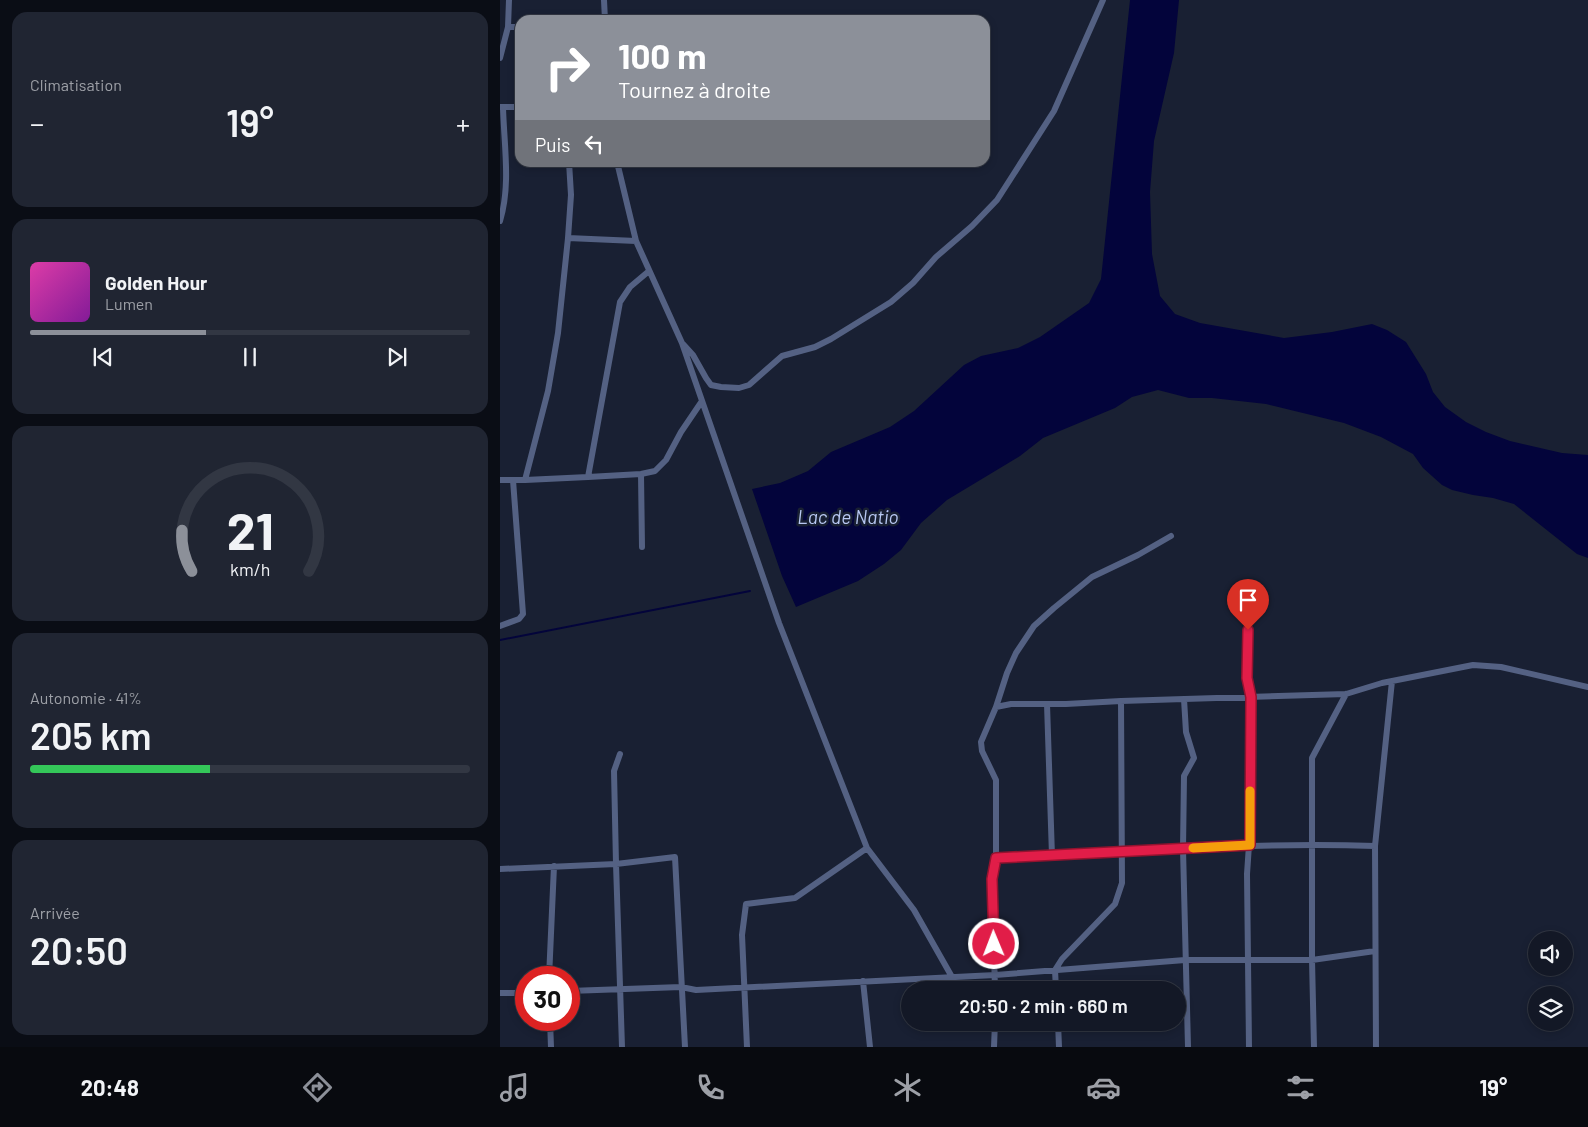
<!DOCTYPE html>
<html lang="fr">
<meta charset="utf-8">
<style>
:root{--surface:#131826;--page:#202532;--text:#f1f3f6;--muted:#9da0a7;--line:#323743;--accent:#8c9099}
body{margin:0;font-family:Barlow,sans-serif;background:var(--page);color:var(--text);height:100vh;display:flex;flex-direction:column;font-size:19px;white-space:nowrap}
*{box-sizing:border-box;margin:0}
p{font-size:16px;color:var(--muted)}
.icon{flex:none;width:28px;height:28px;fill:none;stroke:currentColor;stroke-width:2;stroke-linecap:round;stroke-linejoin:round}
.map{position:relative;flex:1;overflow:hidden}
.details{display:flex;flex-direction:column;gap:12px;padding:12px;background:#0a0d15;width:500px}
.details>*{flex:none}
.hud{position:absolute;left:15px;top:15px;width:475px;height:152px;border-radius:15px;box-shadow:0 2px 8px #0003,0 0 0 1px var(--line);background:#8c9099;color:#fff;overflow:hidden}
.fabs{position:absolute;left:1028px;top:931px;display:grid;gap:10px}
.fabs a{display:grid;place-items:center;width:45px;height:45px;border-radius:50%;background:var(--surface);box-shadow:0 2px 8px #0003,0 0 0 1px var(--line);font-size:25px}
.speed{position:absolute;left:15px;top:966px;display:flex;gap:10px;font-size:25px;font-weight:700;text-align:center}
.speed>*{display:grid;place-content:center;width:65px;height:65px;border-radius:50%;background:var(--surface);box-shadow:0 2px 8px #0003,0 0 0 1px var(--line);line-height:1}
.speed .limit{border:8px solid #d22;background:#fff;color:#111}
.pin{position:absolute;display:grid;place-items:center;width:42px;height:42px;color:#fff;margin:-51px -21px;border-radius:50% 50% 50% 0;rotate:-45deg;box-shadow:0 0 5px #0007}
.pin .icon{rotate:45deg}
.me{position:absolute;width:55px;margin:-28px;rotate:359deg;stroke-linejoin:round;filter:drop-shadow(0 0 4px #0008)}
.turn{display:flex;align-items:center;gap:18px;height:105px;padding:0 20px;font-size:22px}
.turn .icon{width:65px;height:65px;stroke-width:2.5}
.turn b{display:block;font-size:35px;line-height:42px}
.then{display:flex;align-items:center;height:48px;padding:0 20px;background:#0003;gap:10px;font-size:19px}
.big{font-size:38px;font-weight:600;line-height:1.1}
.details .tile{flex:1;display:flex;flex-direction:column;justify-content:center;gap:8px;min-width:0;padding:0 18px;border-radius:15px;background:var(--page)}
.details .dial{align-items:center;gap:0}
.dial svg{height:130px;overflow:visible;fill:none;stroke:var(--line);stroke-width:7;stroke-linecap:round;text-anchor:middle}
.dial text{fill:var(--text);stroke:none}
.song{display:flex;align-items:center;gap:15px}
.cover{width:60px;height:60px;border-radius:8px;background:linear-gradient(135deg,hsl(320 70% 55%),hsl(290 70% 35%))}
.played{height:5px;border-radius:2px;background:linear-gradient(90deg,var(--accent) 40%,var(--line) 40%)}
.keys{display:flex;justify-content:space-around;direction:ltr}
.heat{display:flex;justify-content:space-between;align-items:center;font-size:28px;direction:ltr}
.charge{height:8px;border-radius:4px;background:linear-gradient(90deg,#34c759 41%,var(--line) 0)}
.trip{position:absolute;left:401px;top:981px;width:285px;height:50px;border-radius:25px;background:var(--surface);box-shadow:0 2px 8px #0003,0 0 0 1px var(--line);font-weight:600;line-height:50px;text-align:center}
.menu{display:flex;height:80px;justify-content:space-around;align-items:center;background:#080a0f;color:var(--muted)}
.menu .icon{width:35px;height:35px}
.menu .active{color:var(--accent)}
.menu b{font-size:22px;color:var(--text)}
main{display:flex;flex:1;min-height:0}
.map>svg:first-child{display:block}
.water{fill:#03043b}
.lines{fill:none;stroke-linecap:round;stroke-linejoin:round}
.stream{stroke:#03043b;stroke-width:2}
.minor{stroke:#546183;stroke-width:6}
.route-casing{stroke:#92132f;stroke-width:12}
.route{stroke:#e11d48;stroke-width:9}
.slow{stroke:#f59e0b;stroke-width:9}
.labels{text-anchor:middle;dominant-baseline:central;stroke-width:5;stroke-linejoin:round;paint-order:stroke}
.water-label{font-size:19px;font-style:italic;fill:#b8c8f3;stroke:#192033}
</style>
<main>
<section class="details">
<div class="tile"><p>Climatisation</p>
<div class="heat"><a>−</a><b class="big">19°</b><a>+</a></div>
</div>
<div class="tile">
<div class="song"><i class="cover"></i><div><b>Golden Hour</b><p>Lumen</p></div></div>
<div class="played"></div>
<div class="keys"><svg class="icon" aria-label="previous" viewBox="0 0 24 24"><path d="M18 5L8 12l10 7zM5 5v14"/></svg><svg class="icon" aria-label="pause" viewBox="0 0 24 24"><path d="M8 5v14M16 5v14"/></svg><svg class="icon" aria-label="next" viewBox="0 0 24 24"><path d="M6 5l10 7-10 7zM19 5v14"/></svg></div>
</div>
<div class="tile dial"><svg viewBox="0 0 100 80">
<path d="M14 69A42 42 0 1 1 86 69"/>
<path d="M14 69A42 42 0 0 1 8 44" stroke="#8c9099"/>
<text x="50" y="56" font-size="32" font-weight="700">21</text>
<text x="50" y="72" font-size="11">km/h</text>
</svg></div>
<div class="tile"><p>Autonomie · 41%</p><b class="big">205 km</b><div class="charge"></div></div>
<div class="tile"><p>Arrivée</p><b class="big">20:50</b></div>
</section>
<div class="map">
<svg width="1088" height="1047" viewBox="0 0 1088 1047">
<rect width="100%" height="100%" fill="#192033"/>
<path class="water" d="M630 0H679L674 53 654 141 650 192 652 254 660 296 675 314 700 323 784 338 832 332 872 324 887 330 906 342 926 374 933 392 945 407 966 422 986 432 1010 441 1062 453 1088 455V558L1077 554 1014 504 993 498 973 495 952 490 942 485 923 468 913 454 881 437 844 423 766 404 712 398H689L658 390 632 397 615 408 543 438 520 456 447 500 421 523 401 550 384 564 358 581 296 607 282 576 252 489 280 483 308 471 331 452 390 427 414 411 464 365 481 356 518 348 540 337 589 303 601 279Z"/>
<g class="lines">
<path class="stream" d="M0 640 250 591"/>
<path class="minor" d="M104 0 105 20
M8 27H20
M0 58 8 27 9 0
M0 107H20
M117 162 136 241 182 343 279 623 367 848 414 910 452 977
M0 221C11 185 4 145 3 107
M68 238 136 241
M183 344 193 355 206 378 211 385 221 387 239 388 249 385 282 356 315 347 331 339 391 302 413 283 436 257 472 226 497 200 554 111 603 0
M141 474 142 547
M88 477 120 302 130 287 149 271
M0 480H25L88 477 141 474 155 471 166 460 181 432 202 401
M25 480 48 391 58 333 68 238 71 195 69 162
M0 626 19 619 23 614 13 480
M749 630 747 678 751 697 749 845 747 874 749 1047
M684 699 686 732 694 758 684 776 683 849 688 1047
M547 704 552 856
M496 707 511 704H566L621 701 846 694 882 683 973 665 1001 667 1088 687
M120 754 114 771 116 864 122 1047
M496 858C622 852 749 842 875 846
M0 869 116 864 175 857 185 1047
M49 978 54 866
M363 981 370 1047
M495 990 492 879 496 858V780L482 751 481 742 496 707 507 673 516 653 534 626 554 608 592 577 638 555 671 536
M556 990 555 970 562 959 615 904 622 883 621 701
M69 991 181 987 196 990 495 975 685 960H812L875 951
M0 993H26
M50 1020 51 1047
M558 1022 559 1047
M247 1047 242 935 246 904 295 898 367 848
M494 1047 495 1022
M814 1047 812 960V758L846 694
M876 1047 875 846 892 681"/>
</g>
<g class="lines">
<defs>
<path id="route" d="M494 944 492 879 496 858 750 845 751 697 747 678 748 630"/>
</defs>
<use href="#route" class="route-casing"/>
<use href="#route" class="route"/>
<path class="slow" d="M693 848 750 845V791"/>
</g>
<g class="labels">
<g class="water-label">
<text x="348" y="516">Lac de Natio</text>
</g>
</g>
</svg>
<div class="fabs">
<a><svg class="icon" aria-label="sound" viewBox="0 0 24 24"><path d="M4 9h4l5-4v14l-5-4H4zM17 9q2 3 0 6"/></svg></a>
<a><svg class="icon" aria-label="layers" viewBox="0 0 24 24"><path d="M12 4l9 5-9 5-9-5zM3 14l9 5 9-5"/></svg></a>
</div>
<div class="speed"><div class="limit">30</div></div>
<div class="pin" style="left:748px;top:630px;background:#d93025"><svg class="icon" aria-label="arrive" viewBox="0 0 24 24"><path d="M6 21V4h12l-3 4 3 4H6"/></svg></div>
<svg class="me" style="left:494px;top:944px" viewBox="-20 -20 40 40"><circle r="17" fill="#e11d48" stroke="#fff" stroke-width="3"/><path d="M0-11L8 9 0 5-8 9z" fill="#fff"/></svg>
<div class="trip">20:50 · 2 min · 660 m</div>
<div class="hud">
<div class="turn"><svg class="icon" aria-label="right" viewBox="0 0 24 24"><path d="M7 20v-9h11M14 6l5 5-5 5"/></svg><div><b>100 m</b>Tournez à droite</div></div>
<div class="then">Puis<svg class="icon" aria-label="left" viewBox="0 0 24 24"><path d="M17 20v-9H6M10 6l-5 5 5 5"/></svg></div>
</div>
</div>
</main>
<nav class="menu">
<b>20:48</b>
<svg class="icon active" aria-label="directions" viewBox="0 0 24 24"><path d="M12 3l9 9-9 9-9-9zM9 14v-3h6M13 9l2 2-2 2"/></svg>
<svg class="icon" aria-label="music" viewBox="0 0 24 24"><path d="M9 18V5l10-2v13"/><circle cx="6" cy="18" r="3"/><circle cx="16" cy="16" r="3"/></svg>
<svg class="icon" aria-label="phone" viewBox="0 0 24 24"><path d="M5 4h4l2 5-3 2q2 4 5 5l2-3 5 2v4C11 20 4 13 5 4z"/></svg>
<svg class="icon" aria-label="climate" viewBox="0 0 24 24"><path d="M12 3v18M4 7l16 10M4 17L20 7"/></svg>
<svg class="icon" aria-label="car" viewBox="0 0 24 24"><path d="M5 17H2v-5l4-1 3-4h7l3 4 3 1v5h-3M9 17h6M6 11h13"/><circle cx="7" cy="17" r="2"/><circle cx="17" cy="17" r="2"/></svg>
<svg class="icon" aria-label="filters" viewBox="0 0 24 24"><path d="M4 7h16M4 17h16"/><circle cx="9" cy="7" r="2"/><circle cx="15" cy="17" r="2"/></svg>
<b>19°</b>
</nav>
